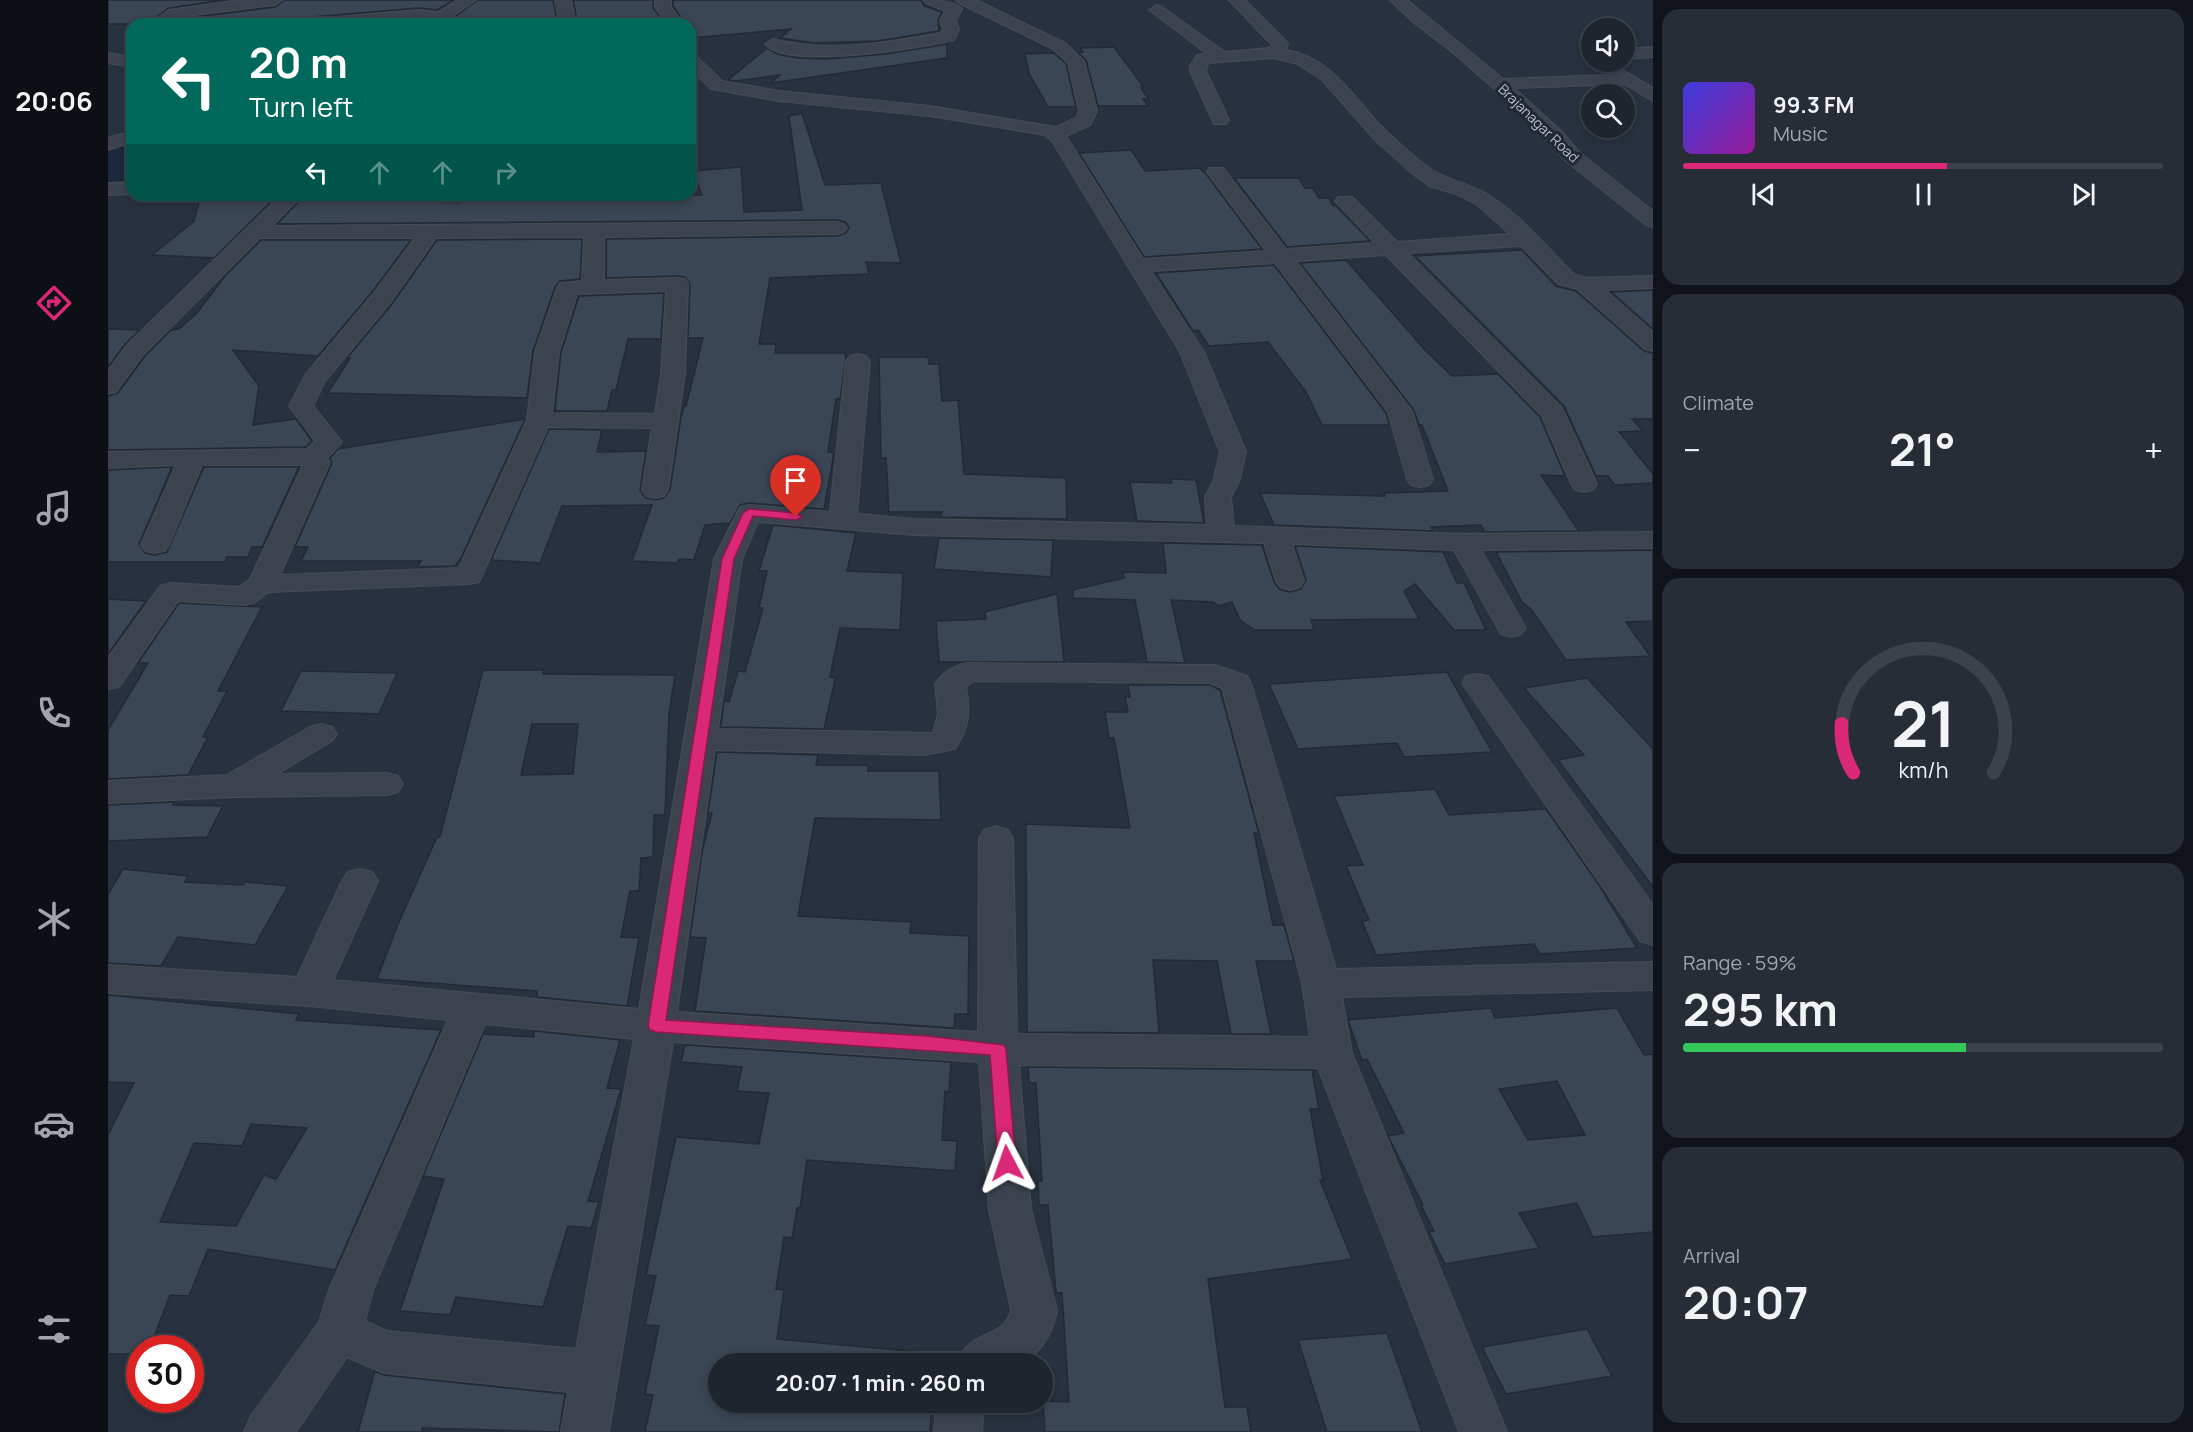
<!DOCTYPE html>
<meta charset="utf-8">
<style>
:root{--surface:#1e252f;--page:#262d37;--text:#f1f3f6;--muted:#a1a5aa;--line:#3c424b;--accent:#db2777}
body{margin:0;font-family:Manrope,sans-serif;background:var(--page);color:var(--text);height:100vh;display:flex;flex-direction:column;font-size:22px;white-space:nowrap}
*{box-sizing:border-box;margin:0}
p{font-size:20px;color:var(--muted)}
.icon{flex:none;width:33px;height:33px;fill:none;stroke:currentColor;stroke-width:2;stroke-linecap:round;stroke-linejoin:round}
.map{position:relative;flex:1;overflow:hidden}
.side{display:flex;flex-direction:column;gap:9px;padding:9px;background:#10141a;width:540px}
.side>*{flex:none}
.top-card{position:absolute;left:18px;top:18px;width:570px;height:183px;border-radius:18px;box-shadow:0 3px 9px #0003,0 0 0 2px var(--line);background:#00695c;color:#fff;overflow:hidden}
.controls{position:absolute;left:1473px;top:18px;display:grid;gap:12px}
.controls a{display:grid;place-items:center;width:54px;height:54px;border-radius:50%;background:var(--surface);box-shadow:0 3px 9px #0003,0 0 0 2px var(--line);font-size:30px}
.speed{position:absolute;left:18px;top:1335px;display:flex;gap:12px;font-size:30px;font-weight:700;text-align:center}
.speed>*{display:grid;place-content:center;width:78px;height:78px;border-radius:50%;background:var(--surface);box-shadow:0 3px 9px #0003,0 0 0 2px var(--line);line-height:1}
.speed .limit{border:9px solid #d22;background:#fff;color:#111}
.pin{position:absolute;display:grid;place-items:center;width:51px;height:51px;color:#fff;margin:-62px -26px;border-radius:50% 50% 50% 0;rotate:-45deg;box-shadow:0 0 6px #0007}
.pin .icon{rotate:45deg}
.me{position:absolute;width:66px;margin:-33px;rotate:356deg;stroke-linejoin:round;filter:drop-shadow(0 0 4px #0008)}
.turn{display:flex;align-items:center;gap:21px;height:126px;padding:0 24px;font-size:27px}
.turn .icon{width:78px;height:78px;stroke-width:2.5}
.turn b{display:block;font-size:42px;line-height:51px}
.lanes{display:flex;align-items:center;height:57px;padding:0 24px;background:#0003;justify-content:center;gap:30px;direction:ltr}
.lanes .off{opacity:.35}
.big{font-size:45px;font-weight:700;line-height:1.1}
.side .card{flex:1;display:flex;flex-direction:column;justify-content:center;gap:9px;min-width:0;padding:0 21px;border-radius:18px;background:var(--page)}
.side .dial{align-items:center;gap:0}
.dial svg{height:156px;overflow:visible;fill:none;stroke:var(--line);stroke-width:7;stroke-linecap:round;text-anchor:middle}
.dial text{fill:var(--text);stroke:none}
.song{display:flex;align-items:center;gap:18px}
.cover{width:72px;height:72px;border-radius:9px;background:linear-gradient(135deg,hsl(240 70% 55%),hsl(300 70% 35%))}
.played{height:6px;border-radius:3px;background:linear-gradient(90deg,var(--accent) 55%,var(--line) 55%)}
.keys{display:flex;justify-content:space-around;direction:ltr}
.heat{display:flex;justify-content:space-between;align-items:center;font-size:33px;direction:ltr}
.charge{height:9px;border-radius:4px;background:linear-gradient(90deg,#34c759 59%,var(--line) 0)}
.trip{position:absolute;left:600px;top:1353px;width:345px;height:60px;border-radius:30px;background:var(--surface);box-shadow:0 3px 9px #0003,0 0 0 2px var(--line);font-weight:700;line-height:60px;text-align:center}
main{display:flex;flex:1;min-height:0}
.tab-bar{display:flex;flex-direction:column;width:108px;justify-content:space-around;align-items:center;background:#0c0f13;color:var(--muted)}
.tab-bar .icon{width:42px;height:42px}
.tab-bar .current{color:var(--accent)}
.tab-bar b{font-size:27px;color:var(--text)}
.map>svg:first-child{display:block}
.water{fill:#1b283d}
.building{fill:#3a4555;stroke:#232a36;stroke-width:1.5;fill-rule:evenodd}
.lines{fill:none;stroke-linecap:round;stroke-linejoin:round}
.street-casing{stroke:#454c58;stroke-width:2}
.street{fill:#3c434f;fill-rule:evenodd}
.route{fill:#db2777;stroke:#8e194d;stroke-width:1.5}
.labels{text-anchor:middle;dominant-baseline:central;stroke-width:6;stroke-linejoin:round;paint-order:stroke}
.far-street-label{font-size:14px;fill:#b8bfca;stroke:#212834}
</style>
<main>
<nav class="tab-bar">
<b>20:06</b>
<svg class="icon current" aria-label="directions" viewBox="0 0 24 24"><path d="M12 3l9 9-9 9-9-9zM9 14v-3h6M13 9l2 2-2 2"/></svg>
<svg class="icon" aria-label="music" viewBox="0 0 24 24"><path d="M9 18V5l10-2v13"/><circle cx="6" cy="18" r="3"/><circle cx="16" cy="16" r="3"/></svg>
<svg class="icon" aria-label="phone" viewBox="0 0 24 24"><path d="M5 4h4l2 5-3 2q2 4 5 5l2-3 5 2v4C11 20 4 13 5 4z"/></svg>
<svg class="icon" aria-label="climate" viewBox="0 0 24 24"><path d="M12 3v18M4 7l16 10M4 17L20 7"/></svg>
<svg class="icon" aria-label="car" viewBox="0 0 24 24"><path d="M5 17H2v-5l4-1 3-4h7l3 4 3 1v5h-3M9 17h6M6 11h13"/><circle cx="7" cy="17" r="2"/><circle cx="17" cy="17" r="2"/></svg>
<svg class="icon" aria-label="filters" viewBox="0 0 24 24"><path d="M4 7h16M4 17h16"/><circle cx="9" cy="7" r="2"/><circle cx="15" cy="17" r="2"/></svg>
</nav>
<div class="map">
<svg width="1545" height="1432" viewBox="0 0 1545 1432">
<rect width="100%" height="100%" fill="#28313f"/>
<path class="water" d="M24 143V186L0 187V150Z"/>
<path class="building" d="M0 0H116L61 8 39 24H0Z
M177 0H346L329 10 311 8 204 17 194 24H64L71 19 167 7Z
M370 0H445L450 24H337Z
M465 0H545V8L554 20 553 24H470Z
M565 0H813L816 6 834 12 830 20 831 31 770 41 707 43 672 38 683 29 582 38V24H573L574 19 565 6Z
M839 44V58L663 83 672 75 628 81 620 80 659 48 669 54 690 58 718 59 778 54Z
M1006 47 1035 86H1033L1034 90 1041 99H1035L1040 106H990L978 60 970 53 975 52 972 48Z
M946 53 958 64 968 107H940L921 73 917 54Z
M694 113 717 185 773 183 793 263 758 262 761 274 662 278 651 344H668L667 353H737L738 357 732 399H728L720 452 726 453 716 509 641 503 632 505 622 523 597 525 586 560 571 559 569 563 524 561 544 505 454 506 432 563 383 560 441 429 494 430 489 452 538 451 532 491 538 498 547 500 556 498 562 490 573 417 576 406H578L595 338H580L582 284 577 277 569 276 498 278V239L729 236 738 233 741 227 737 222 729 220 169 224 194 198 353 203 354 201H382L383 195H594L585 171 633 167 636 212 694 210 681 116Z
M1023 150 1037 171 1091 168 1098 174 1154 249 1036 257 971 153Z
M1126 178H1191L1197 188H1205L1211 198H1221L1225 206H1228L1262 241 1179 247Z
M93 195H170L106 258 44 255 86 221Z
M474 239 472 279 452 281 447 287 425 351 419 398 220 393 242 358H239L284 304 329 240Z
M153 240H303L264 292 210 356 125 350 151 386 145 425 188 419 204 441 198 447 0 450V396L10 393 37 356 63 330 71 329 89 313 118 275Z
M1414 250 1448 286 1468 291 1536 351 1545 353V419H1524L1535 431 1511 432 1545 474V483L1507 485 1500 476H1488L1456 406 1307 256Z
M1238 260 1318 351 1344 376 1390 374 1432 417 1457 476 1433 475 1471 531 1377 532 1373 525 1323 527 1325 531 1166 525 1152 493 1277 496 1276 493 1340 491 1314 425H1311L1306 410 1192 263Z
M1166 265 1278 413 1281 425H1214L1198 392 1160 342 1101 346 1090 330 1085 331 1048 273Z
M1545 290V329L1503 292Z
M556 293 553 339H520L508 390H504L499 411H447L453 352 471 296Z
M0 329 32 330 17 344 0 367Z
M771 357H820L821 364H831L834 401 850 400 856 474 958 478 959 519 833 517 834 512H781L778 458H773Z
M417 419 353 558 347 566 309 567 313 561H193L200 547H187L224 463 222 458 230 449Z
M64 467 31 544 37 553 47 555 59 552 96 467H191L154 547H144L140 557H119L117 562H0V470Z
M1063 479 1088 480 1096 523 1029 521 1022 482 1064 483Z
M665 525 748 533 739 571 795 573 792 630 732 628 722 677 727 678V680L716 729 613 727 616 701 621 702 630 671 637 672 655 608H651L659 571H651Z
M831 538 945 540 943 577 826 569Z
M1055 543 1154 545 1166 582 1171 589 1181 592 1193 589 1198 580 1187 546 1335 552 1349 583H1356L1378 630H1346L1307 584 1296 591 1311 619 1203 620 1206 630H1147L1132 620 1124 602 1111 606 1105 602 1063 600 1077 663 1039 662 1027 600 965 598V590L1016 578 1015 572 1058 573Z
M1545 550V621L1518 622 1542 656 1458 660 1423 609 1414 602 1388 552Z
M949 594 956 662H831L828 621 878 619 877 612Z
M0 599 38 601 0 654Z
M71 603 154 607 110 691H119L95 737H100L80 775 0 779V730L40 663H30Z
M375 670H436L435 674 567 675 561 714 557 815H546L545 857 533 858 531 891H522L513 937 531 938 519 1006 429 997V991L269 979 290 924 329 837H332ZM424 724H470L465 774 413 775Z
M193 671 289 673 271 714 173 711Z
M1339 672 1384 752 1296 757 1289 743 1190 749 1161 684Z
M1479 678 1545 749V887L1450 760 1476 755 1416 688Z
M1020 685H1102L1112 690 1151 834 1146 833 1165 925H1176L1186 961H1148L1163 1034H1123L1109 961 1045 960 1051 1033 919 1032 918 824 1022 828 1006 738H1001L997 712H1020L1017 697H1022Z
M609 752 710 755 708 765H760V771H831L833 820 707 818 690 916 803 922 802 933 861 936 860 1014H847L846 1028 587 1011 598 938 582 937 594 852 604 813H600Z
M1327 789 1341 815 1438 809 1491 885 1529 948 1432 954 1426 944 1268 955 1254 921 1261 920 1238 866 1255 865 1226 796Z
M66 802 65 805 115 806 99 837 0 841V805Z
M15 869 80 876 77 882 135 885 137 882 180 886 147 945 70 937 53 966 0 963V894Z
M0 995 191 1014 188 1020 333 1030 227 1270 100 1249 81 1296 62 1295 42 1348H32V1354H0V1135L26 1083 0 1082ZM143 1124 199 1128 168 1179 156 1175 128 1226 52 1222 86 1143 134 1146Z
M1383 1008 1387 1018 1509 1008 1536 1055 1545 1054V1232L1485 1237 1469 1203 1411 1213 1431 1248 1337 1264 1321 1232 1326 1231 1313 1205H1315L1280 1136 1296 1133 1259 1059 1254 1060 1240 1020ZM1449 1081 1477 1135 1420 1140 1391 1089Z
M426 1031 512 1040 499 1088 513 1089 480 1201 491 1202 483 1228 460 1226 435 1307 348 1297 342 1315 292 1311 336 1179 315 1176 375 1034 426 1037Z
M577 1045 843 1062 841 1092 837 1091 834 1140 849 1141 847 1171 699 1160 692 1208H689L684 1238 676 1237 668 1289 676 1290 669 1339 812 1352 811 1364H610V1402H824L822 1432H537L545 1395 537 1394 551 1326 537 1325 548 1276 538 1275 568 1137 651 1144 661 1093 629 1091 634 1067 573 1062Z
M920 1067 1204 1070 1211 1109H1202L1215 1180H1212L1244 1259 1100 1279 1117 1407H1139L1143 1432H937L935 1401 961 1402 954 1293 948 1292 940 1205H931L930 1181H934L928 1083H921Z
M1479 1329 1504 1376 1398 1394 1374 1347Z
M1279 1333 1314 1432H1219L1190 1340Z
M267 1371 276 1375 457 1394 451 1432 314 1428V1432H250Z"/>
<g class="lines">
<defs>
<path id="street" d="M132 0H175L167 5 70 17 60 24H41L61 10Z
M350 0H368L333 24H314L317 20H311L259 24H196L204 19 311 10 330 12Z
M447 0H463L468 24H452Z
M547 0H563V7L572 20 571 24H555L556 20 547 7Z
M815 0C829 0 844 0 854 9L848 21 851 29 846 40C814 48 678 70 657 44L665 39C721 53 777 43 833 33L835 29 832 21 837 11 818 3Z
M848 0H868L957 43 976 61 989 111 982 125 958 136 1035 259 1158 251 1099 172 1101 168H1115L1178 249 1267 243 1227 201 1230 197H1244L1289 242 1402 234 1368 204 1351 195 1321 186 1305 174 1268 141 1214 80 1190 64 1165 58 1100 63 1098 71 1121 120 1118 124H1106L1082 71V66L1089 55 1098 53 1041 10 1049 5 1054 7 1117 52 1161 48 1164 45 1121 0H1137L1178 41 1180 44 1178 50C1221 57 1242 92 1269 122 1284 137 1300 152 1317 165 1337 181 1361 182 1382 196 1414 216 1439 248 1466 274L1477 278 1545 276V288L1497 290 1545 332V351L1537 349 1469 289 1450 284 1413 246 1300 253 1454 408 1489 484 1485 490 1476 492 1467 490 1463 484 1434 416 1278 255 1188 261 1304 411 1325 479 1321 485 1312 487 1303 485 1299 479 1280 412 1167 263 1043 271 1096 352 1138 452 1131 482 1123 497 1126 526 1355 534 1545 532V548L1373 550 1418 628 1413 634 1403 637 1393 634 1346 550 1184 544 1196 581 1192 587 1182 590 1172 587 1168 581 1156 543 806 535 650 522 634 559 610 729 825 733 830 714 827 684C834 673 845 666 858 663L1107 665 1139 676 1143 683 1228 969 1545 962V990L1234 997 1244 1053 1399 1432H1351L1210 1068 911 1065 923 1209 949 1310C945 1333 934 1351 914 1364H850C852 1359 853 1354 856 1350 868 1333 899 1334 903 1310L881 1209 871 1062 565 1042 501 1432H453L460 1392 276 1373 239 1357 188 1432H136L143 1416 211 1322 221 1290 340 1020 201 1006 0 993V965L189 977 234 881 240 872 252 869 264 872 270 881 225 980 531 1009 606 559 632 507 641 505 722 512 738 361 742 356 750 354 758 356 762 361 749 514 806 519 1099 525 1097 497 1105 482 1112 452 1072 352 944 141 937 135 822 116 671 101 609 90 603 89 582 68V54L588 56 614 81 671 91 822 106 948 127 968 118 971 111 960 63 945 49 851 3ZM865 681 1102 683 1114 688 1194 983 1202 1037 909 1034 905 838 900 830 888 826 876 830 871 838 870 1032 569 1012 607 750 816 755 847 749C861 728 863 712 858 687ZM377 1024 526 1039 468 1349 279 1331 257 1321 265 1290Z
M1282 0H1299L1395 79 1502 75 1495 68 1503 63 1545 88V101L1516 84 1406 88 1453 131 1472 153 1545 211V227L1538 225 1458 161 1422 120 1343 51 1305 22Z
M1545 47V57L1516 59V49Z
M0 53 24 57V67L0 63Z
M24 131V142L0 150V138Z
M24 182V194L0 195V183Z
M173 195H194L164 226 729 222 736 224 739 228 736 232 729 234 496 237V280L569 278 577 279 580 284 577 374 560 490 556 496 547 498 538 496 534 490 544 428 440 427 371 582 361 584 161 592 147 602 137 605 70 601 11 687 0 689V658L52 586 62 583 131 587 142 579 195 465H94L61 545 57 551 47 553 37 551 33 545 68 465 0 468V452L199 449 207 441 181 406 198 374 266 293 307 238H152L35 355 8 392 0 394V371L19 345ZM476 237 474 281 452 283 449 288 427 352 419 420 351 568 172 575 222 462 219 458 234 442 205 406 217 381 282 303 328 238ZM558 291 553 374 547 414 444 413 451 352 469 294Z
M1369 674 1380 676 1545 905V945L1532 941 1354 683 1358 676Z
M213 724 224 727 229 734 224 741 169 774 278 773 290 776 295 784 290 792 278 795 126 797 0 803V781L119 775 202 727Z
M828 1402H876L874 1432H826Z"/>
</defs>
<use href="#street" class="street-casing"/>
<use href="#street" class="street"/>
</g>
<path class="route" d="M641 509 688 513 694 517 688 520 645 516 626 559 558 1020 819 1036 896 1045 898 1049 908 1163 905 1169 899 1171 892 1169 890 1163 882 1055 548 1032 542 1030 540 1026 614 559 635 513Z"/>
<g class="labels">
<g class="far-street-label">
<text transform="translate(1431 123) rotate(44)">Brajanagar Road</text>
</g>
</g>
</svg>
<div class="controls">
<a><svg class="icon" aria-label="sound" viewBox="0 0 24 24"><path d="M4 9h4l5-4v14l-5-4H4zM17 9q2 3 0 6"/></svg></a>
<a><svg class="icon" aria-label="search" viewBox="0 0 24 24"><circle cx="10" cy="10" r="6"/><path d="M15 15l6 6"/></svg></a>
</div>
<div class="speed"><div class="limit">30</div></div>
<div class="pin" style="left:688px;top:517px;background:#d93025"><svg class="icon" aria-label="arrive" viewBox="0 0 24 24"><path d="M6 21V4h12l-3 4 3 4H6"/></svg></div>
<svg class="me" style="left:899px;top:1163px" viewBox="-20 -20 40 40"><path d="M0-17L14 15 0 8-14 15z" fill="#db2777" stroke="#fff" stroke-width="4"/></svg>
<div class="trip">20:07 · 1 min · 260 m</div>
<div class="top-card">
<div class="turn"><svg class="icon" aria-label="left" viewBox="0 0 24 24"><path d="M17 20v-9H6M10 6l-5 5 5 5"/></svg><div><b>20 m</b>Turn left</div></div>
<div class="lanes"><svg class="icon" aria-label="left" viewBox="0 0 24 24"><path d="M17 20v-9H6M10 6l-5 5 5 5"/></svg><svg class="icon off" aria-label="ahead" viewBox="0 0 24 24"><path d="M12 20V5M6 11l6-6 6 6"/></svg><svg class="icon off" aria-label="ahead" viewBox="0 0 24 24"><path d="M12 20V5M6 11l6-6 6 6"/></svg><svg class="icon off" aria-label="right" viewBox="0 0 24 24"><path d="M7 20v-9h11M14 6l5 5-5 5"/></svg></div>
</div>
</div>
<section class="side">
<div class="card">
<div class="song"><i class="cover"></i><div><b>99.3 FM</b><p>Music</p></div></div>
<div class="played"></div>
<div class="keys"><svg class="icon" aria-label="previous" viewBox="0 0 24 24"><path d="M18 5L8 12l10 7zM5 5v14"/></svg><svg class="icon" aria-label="pause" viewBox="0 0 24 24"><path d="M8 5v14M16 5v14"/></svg><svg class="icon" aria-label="next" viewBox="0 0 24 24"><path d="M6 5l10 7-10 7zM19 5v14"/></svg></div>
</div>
<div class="card"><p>Climate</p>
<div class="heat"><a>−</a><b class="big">21°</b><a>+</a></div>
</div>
<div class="card dial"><svg viewBox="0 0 100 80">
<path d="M14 69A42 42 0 1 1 86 69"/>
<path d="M14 69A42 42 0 0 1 8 44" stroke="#db2777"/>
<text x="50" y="56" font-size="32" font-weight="700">21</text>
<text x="50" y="72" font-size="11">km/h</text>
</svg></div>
<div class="card"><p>Range · 59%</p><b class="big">295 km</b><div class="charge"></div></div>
<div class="card"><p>Arrival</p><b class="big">20:07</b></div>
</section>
</main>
